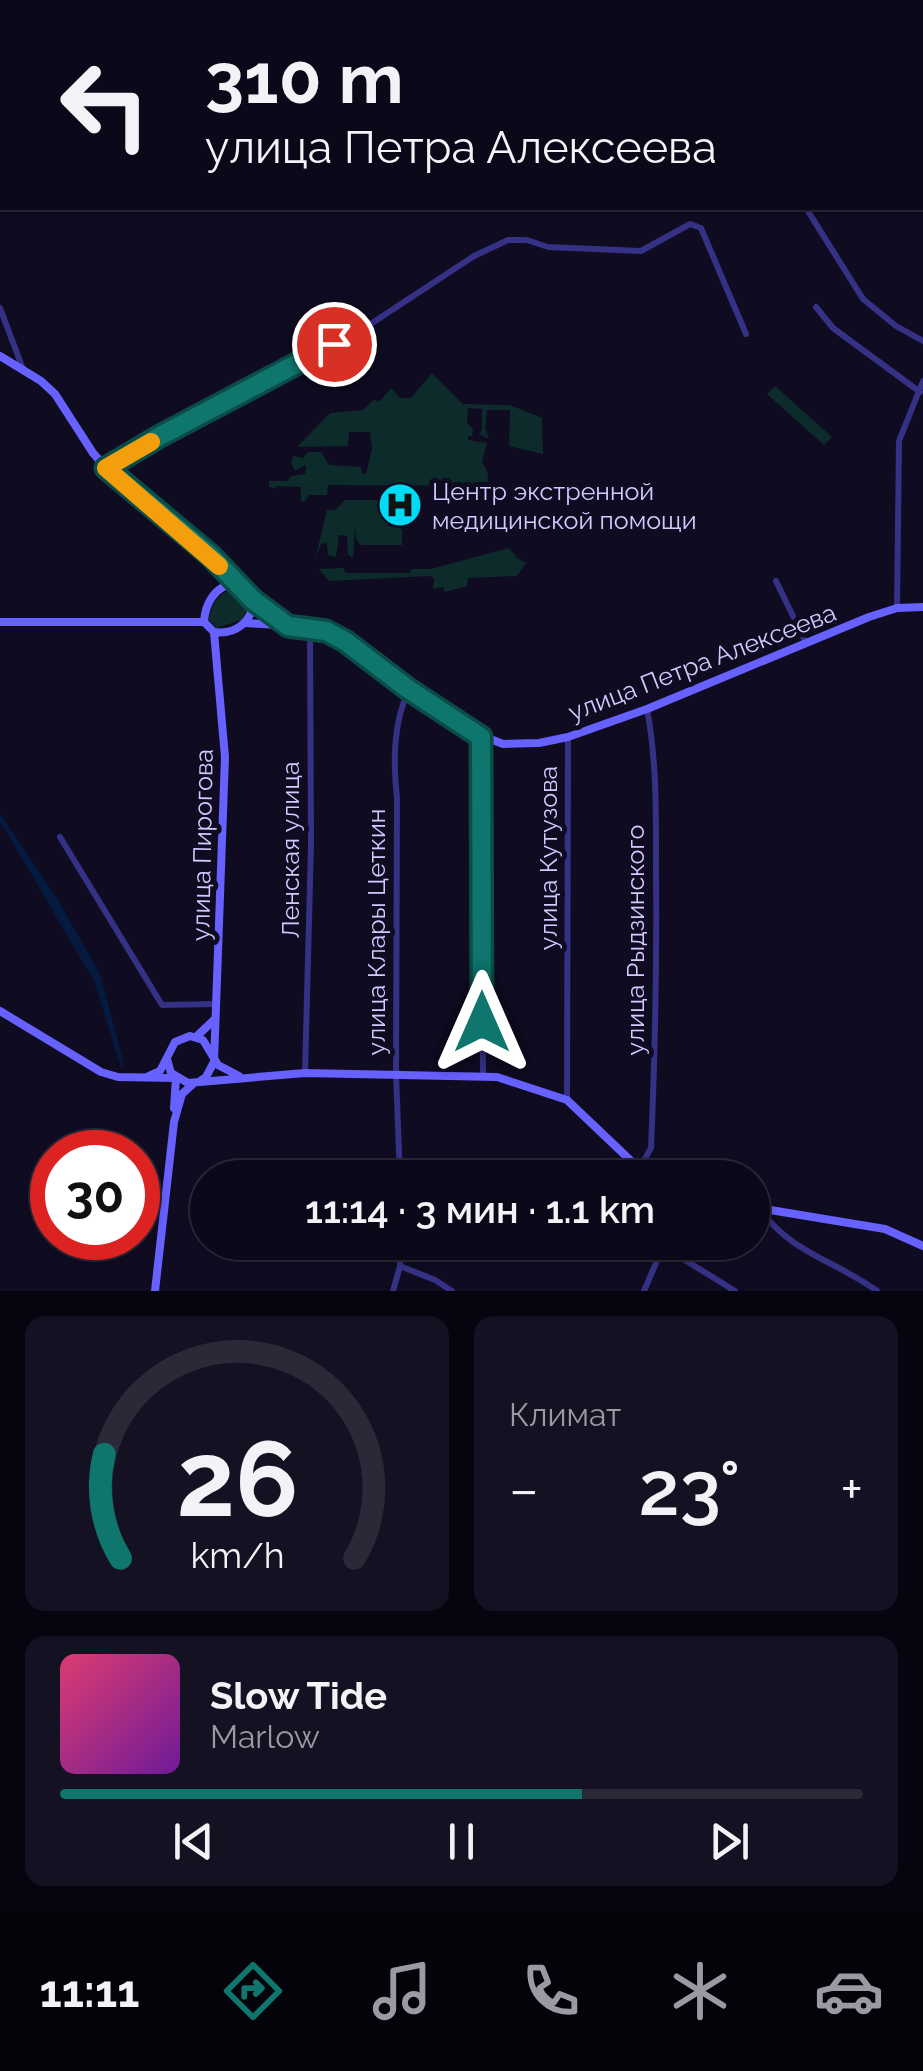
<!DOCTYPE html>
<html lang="ru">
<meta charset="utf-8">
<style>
:root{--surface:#0b0819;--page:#141122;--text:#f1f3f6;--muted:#9a9aa2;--line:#2b2938;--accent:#0f766e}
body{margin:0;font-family:Raleway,sans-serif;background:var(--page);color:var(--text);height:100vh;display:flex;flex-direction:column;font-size:38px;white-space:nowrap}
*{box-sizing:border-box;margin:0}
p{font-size:32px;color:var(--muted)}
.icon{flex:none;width:55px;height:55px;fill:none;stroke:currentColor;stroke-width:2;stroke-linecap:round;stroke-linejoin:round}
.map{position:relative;height:1291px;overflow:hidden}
.panel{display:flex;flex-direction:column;gap:25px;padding:25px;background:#06040e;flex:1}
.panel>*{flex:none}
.hud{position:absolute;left:0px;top:0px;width:925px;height:210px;box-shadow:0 2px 8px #0004,0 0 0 2px var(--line);background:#0b0819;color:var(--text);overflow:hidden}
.speed{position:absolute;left:30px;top:1130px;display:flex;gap:20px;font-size:50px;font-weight:700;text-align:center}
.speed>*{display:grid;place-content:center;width:130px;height:130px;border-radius:50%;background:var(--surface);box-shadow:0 2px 8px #0004,0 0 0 2px var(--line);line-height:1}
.speed .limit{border:15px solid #d22;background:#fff;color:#111}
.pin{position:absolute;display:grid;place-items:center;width:85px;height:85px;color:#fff;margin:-42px;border:5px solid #fff;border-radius:50%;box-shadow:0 2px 10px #0007}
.me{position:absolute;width:110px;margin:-55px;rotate:0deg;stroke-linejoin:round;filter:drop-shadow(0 0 8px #0008)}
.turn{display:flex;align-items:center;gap:35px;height:210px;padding:0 40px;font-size:45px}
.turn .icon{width:130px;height:130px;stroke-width:2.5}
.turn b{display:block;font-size:70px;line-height:85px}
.big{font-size:75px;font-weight:600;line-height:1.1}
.panel .widget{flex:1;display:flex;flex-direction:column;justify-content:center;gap:15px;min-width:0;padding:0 35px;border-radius:20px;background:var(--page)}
.panel .dial{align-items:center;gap:0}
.dial svg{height:260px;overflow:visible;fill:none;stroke:var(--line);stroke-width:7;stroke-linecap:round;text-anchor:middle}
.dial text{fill:var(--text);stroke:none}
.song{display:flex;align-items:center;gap:30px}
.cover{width:120px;height:120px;border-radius:15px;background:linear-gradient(135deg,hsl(340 70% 55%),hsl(280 70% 35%))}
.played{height:10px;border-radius:5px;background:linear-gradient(90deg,var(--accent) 65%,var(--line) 65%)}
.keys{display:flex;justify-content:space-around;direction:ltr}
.heat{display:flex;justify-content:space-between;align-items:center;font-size:55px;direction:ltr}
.panel .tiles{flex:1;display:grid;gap:25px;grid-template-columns:1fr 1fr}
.widget:last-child{grid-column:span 2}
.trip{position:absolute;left:190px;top:1160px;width:580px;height:100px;border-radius:50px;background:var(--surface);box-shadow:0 2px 8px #0004,0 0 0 2px var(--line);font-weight:600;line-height:100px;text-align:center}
.menu{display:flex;height:160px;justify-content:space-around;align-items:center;background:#04030a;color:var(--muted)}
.menu .icon{width:70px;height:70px}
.menu .active{color:var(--accent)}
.menu b{font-size:45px;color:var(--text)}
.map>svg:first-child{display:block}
.green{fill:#0d2b2a}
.water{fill:#051a40}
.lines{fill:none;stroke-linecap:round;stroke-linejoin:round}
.street{stroke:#353184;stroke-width:6}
.secondary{stroke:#6761ff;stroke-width:8}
.route-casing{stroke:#0a4d48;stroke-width:25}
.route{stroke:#0f766e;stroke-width:18}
.slow{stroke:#f59e0b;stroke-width:18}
.labels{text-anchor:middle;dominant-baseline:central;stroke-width:10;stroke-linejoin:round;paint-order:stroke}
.poi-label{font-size:25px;fill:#d1caff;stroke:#0f0b21;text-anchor:start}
.street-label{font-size:25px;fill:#d1caff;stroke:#0f0b21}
</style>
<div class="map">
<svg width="923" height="1291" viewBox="0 0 923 1291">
<rect width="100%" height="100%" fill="#0f0b21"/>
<path class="green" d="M0 0H160L2 2 0 128Z
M432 373 463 404 510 405 542 418 543 454 509 446 510 410H487L485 428 489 439 479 434 482 430V409L468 408 467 423 473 429 472 436H468V440L487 443 482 462 488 473 487 486 328 485 327 495H309L305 501H301V487L277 486 276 489 269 487V481H288L291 476 305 474 306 465 295 471 291 463 293 456 303 458 308 452H321L329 465 361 467 362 474H366L372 448 370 432H349L348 446 297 447 330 413 363 410 373 400 380 401 391 388 400 398H411Z
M775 386 832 437 824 445 767 394Z
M345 500H392L388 526 402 529V545H361L356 539 355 527 353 558 348 555 347 536 339 535 336 557 328 555 327 543 321 544 315 560 327 510H335Z
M509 548 517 558 526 563 517 576 468 578 467 586 445 592 443 587 433 589 434 578 429 576 329 581 319 569 344 568 345 573H410L411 569H431Z
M232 589 245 596 247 611 241 620 217 628 209 620C210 606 219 593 232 589Z"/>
<path class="water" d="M0 814 58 900 100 974 123 1060 122 1070 94 981 0 821Z"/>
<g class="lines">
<path class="street" d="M578 0 582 2
M706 0 712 2
M782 0 792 2
M401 2 403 0
M769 2 772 0
M922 191 923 192
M806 208 863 299 896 326 923 341
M816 307 833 328 920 392
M0 308 23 369
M106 469 160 436 360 331 474 256 508 240H527L548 247 641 251 690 224 701 228 746 334
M776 581 806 643
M897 608 899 441 923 381
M481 737 483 1075
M60 837 162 1005 216 1004
M305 1073 311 845 310 627
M567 1100 568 737
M639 1169 651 1148C655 1055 657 963 656 870 656 817 657 761 647 709
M400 1178 396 1074 397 798C393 761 393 723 409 689
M760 1209C789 1252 838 1262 877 1291
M664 1247 735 1291
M400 1266 435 1280 452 1291
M393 1291 400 1266V1242
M644 1291 665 1242"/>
<path class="secondary" d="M0 356 41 381 55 394 93 453 116 479 194 541 253 600 288 625
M0 622H204
M204 622 214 632C235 635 253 622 253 600
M204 622C205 604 215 585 235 584
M246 623 310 627 332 633 468 730 503 744 539 743 568 737 647 709 869 617 897 608 923 607
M0 1011 101 1072 118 1077 176 1078
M196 1037 215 1019
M167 1059 171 1073 188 1083 305 1073 497 1077 567 1100 649 1178
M147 1077 160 1071 175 1042 190 1036 203 1040 218 1065 239 1076
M200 1081 206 1077 214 1062 225 757 214 632
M174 1108 176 1078
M752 1207 885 1229 923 1246
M155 1291 174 1122 182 1094 194 1083"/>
</g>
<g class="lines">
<defs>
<path id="route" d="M334 344 160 436 106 468 210 555 253 600 288 626 326 631 345 641 408 689 481 737 482 1022"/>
</defs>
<use href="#route" class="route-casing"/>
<use href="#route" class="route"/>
<path class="slow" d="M151 442 106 468 219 566"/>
</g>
<defs>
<symbol id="hospital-disc" viewBox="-11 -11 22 22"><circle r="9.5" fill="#00dbf5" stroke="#0f0b21"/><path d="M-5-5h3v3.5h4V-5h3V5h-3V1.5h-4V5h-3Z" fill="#111"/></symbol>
</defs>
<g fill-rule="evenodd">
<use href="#hospital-disc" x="375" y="480" width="50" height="50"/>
</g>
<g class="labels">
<g class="poi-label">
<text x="432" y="491">Центр экстренной<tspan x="432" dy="29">медицинской помощи</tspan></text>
</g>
<g class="street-label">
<text transform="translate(702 662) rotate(-21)">улица Петра Алексеева</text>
<text transform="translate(202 845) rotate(-89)">улица Пирогова</text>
<text transform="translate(290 850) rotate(-90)">Ленская улица</text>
<text transform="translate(548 858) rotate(-90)">улица Кутузова</text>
<text transform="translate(376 932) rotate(-90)">улица Клары Цеткин</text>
<text transform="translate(635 940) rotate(-90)">улица Рыдзинского</text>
</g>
</g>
</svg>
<div class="speed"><div class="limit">30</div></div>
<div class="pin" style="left:334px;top:344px;background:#d93025"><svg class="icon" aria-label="arrive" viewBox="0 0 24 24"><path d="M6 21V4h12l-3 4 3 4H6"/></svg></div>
<svg class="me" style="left:482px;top:1022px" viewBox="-20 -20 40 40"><path d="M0-17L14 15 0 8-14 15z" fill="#0f766e" stroke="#fff" stroke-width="4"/></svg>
<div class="trip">11:14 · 3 мин · 1.1 km</div>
<div class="hud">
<div class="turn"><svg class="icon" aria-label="left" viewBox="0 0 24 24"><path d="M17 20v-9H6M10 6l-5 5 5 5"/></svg><div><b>310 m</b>улица Петра Алексеева</div></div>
</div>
</div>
<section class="panel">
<div class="tiles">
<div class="widget dial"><svg viewBox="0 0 100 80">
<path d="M14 69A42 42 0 1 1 86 69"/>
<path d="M14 69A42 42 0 0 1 9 37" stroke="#0f766e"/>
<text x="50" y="56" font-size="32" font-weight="700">26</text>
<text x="50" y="72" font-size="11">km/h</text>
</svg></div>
<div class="widget"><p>Климат</p>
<div class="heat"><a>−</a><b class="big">23°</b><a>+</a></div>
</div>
<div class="widget">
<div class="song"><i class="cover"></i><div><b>Slow Tide</b><p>Marlow</p></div></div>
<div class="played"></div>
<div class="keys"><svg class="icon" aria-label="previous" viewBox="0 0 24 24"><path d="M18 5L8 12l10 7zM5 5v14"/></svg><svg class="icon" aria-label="pause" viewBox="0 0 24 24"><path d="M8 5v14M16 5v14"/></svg><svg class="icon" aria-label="next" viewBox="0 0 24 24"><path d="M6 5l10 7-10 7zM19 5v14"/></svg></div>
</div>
</div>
</section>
<nav class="menu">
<b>11:11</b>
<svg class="icon active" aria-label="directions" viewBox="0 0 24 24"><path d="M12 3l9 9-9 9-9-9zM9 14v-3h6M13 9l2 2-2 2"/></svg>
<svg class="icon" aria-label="music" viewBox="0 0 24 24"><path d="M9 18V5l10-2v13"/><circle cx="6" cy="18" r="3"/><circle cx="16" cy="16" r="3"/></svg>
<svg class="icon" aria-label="phone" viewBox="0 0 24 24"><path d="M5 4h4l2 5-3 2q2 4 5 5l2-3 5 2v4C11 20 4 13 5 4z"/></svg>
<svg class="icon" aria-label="climate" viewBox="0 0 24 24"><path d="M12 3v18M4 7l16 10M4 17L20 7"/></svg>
<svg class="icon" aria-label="car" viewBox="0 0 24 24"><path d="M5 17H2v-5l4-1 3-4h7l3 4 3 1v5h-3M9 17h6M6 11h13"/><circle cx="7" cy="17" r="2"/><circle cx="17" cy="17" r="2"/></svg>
</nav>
